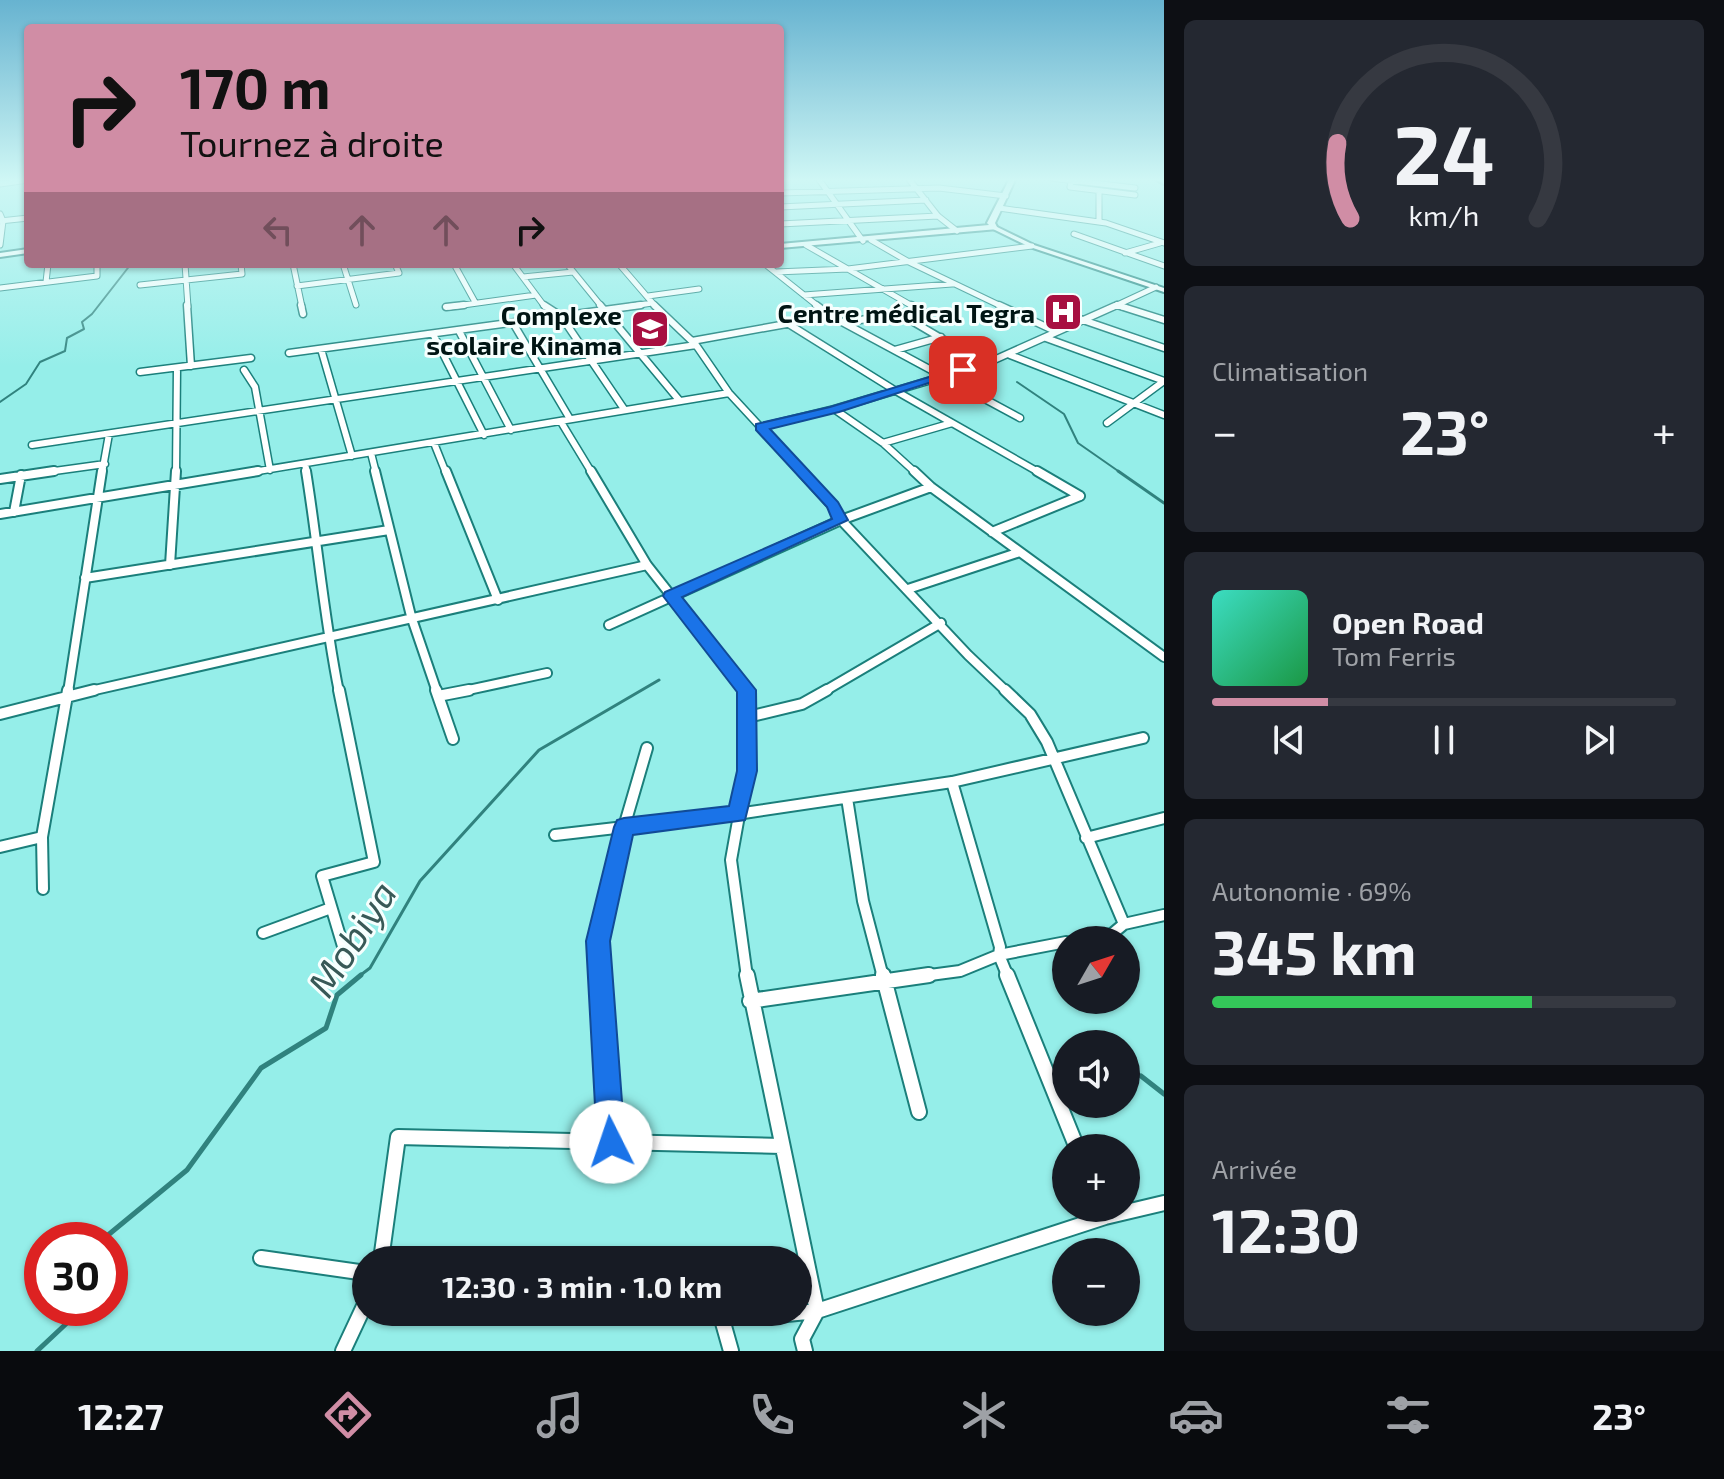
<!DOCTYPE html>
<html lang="fr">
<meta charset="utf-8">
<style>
:root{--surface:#171b24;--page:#242831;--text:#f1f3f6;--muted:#9ea1a6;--line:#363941;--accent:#d08da5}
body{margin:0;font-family:"Exo 2",sans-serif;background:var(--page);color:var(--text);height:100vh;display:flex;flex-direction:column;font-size:30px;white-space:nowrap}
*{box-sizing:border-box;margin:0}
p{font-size:26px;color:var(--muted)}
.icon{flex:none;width:44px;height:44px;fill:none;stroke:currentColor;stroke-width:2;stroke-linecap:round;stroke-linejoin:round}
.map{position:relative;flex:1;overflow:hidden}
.drawer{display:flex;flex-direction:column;gap:20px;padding:20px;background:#0d0f14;width:560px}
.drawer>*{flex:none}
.guide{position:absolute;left:24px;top:24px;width:760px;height:244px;border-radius:8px;box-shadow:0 2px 6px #0004;background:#d08da5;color:#111;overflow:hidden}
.needle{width:52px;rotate:51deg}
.controls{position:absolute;left:1052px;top:926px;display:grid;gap:16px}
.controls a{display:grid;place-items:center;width:88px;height:88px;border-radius:50%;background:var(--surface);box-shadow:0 2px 6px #0004;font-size:40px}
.speed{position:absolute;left:24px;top:1222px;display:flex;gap:16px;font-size:40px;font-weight:700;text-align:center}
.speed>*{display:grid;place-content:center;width:104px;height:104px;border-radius:50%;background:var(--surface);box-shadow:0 2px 6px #0004;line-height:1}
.speed .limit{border:12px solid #d22;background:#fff;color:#111}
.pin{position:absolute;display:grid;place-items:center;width:68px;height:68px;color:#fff;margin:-34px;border-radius:16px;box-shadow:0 4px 12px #0006}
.me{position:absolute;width:88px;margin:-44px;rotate:356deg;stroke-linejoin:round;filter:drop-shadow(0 0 6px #0008)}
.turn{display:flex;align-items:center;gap:28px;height:168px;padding:0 24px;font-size:36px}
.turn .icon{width:104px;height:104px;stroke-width:2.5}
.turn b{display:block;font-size:56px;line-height:68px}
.lanes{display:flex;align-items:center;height:76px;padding:0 24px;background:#0003;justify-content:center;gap:40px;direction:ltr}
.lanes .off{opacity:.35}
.big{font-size:60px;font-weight:700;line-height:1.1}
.drawer .tile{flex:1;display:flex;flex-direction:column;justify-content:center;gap:12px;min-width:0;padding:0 28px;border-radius:12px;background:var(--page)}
.drawer .dial{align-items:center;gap:0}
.dial svg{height:208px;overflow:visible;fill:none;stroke:var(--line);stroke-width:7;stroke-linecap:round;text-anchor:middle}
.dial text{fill:var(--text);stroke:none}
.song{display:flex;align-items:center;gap:24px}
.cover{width:96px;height:96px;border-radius:12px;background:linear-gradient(135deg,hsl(170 70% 55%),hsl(140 70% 35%))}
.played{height:8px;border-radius:4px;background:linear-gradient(90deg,var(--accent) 25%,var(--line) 25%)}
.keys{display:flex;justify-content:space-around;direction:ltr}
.heat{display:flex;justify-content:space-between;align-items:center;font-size:44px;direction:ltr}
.charge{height:12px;border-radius:6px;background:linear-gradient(90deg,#34c759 69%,var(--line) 0)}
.trip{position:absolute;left:352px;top:1246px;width:460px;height:80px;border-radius:40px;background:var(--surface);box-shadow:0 2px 6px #0004;font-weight:700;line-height:80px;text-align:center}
.menu{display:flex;height:128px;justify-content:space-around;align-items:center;background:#090b0e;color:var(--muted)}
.menu .icon{width:56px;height:56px}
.menu .current{color:var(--accent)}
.menu b{font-size:36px;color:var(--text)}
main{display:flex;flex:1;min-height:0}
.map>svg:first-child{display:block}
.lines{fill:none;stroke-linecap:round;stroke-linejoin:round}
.stream-far2{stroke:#30827e;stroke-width:2}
.stream-far1{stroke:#30827e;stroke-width:3}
.stream{stroke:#30827e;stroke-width:5}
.street-far4-casing{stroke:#1b7f7b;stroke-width:7}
.street-far3-casing{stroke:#1b7f7b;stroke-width:9}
.street-far2-casing{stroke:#1b7f7b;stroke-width:12}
.street-far1-casing{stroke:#1b7f7b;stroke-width:14}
.street-casing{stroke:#1b7f7b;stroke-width:18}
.secondary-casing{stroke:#1b7f7b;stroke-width:4}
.primary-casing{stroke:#1b7f7b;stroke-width:4}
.street-far4{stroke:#fff;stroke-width:5}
.street-far3{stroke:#fff;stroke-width:6}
.street-far2{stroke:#fff;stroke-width:8}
.street-far1{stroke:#fff;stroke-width:10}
.street{stroke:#fff;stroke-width:14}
.secondary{fill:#fff;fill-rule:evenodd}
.primary{fill:#fff;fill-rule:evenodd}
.route{fill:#1a73e8;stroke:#114b97;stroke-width:2}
.labels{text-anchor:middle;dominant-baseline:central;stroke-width:6;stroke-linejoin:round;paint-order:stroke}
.far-poi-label{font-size:26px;font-weight:bold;fill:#001514;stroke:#f6fffe;text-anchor:end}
.near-water-label{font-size:38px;font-style:italic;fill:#385957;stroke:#f6fffe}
</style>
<main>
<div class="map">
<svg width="1164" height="1351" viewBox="0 0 1164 1351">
<rect width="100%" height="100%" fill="#95eee9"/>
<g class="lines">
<path class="stream-far2" d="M1151 178 1164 185
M1017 382 1064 414 1078 443 1121 473
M0 402 26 384 40 362 65 351 67 338 84 329 82 322 92 314 131 264"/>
<path class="stream-far1" d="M1118 471 1164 503
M358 977 370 968 420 881 539 750 659 680"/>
<path class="stream" d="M1141 1076 1164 1094
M102 1240 187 1170 261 1068 326 1028 337 995 361 975
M37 1351 68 1322 71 1308"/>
<defs>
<path id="street-far4" d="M818 178 863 241
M908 178 938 216 957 231
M1051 178 1135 188
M1072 178 1070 187 1135 195
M0 184 28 180
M1099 191V222
M780 193 939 188 1006 196
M780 207 926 200
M999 208 1106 223 1164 243
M0 214 3 221 0 245
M0 221 28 218
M780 224 938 216
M1074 234 1164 266
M871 240 909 262 1003 307
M806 245 914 307
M1125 253 1160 243
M185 264 188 307
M293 264 302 307
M343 264 356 305
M454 264 475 302
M513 264 545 307
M567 264 602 307
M619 264 656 307
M765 264 819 307
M776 272 848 269 1032 246
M523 277 573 272
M46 282 48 264
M140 285 242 274 241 264
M297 286 399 273 395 264
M0 288 97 276V264
M804 295 952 284
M648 296 699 289
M1117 305 1122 307
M449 307 536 295
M626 307 652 303
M1113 307 1156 287"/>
<path id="street-far3" d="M187 305 191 366
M301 305 303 314
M544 305 561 316 624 409
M600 305 679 400
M654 305 696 345 729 393 803 473
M816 305 831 316
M911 305 929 315
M999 305 1055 331
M1117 305 1164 320
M446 307 464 305
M1080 319 1164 348
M847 322 900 314 985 364
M513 323 570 419
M787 323 896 391 1040 473
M459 331 511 430
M433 334 484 435
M1046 338 1164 381
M692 341 831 316 1020 418
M321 349 352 456
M895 350 941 337
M289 353 641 305
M1010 355 1164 415
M244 370 255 387 270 470
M140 372 251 358
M834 409 883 443 916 473
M561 422 592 473
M1107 423 1164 381
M761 427 834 409 985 364 1117 305
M434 443 446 473
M883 443 952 423
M32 445 696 345
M371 453 376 473
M305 464 307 473
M40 473 105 464
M102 473 109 434
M176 473 177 368
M246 473 729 393"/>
<path id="street-far2" d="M306 471C318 545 324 619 339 692
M375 471 411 616 437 692
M446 471 498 600
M591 471 647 565 747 692
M801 471 833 506 841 520 968 655 1007 692
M914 471 931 487 1164 657
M1037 471 1080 496
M0 479 54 471
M14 512 21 475
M0 514 258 471
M992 532 1080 496
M170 565 176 471
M85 578 389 530
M908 589 1020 552
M609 625 841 520 931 487
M68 692 102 471
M86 692 647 565
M459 692 547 673
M823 692 941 623"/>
<path id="street-far1" d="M339 690 374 862 322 876 348 963
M436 690 453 739
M747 690V771L731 860 747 977
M1005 690 1030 714 1047 742 1124 924
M438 696 469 690
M0 714 94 690
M748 717 802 704 827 690
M952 782 1000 947 999 955 1008 977
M847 798 863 901 883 977
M555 835 737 814 952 782 1143 738
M1086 838 1164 818
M0 847 42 837
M43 889 42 837 68 690
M263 933 331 908
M1079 940 1112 934 1124 924 1164 915
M600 977 598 941 624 827 647 748
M915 977 960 971 999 955 1066 942"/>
<path id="street" d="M600 975 611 1142
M747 975 817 1311 802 1339 805 1351
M883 975 919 1112
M1007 975 1077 1148
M750 1001 929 975
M261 1258 366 1273
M381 1260 398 1137 782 1146
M720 1312 731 1351
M731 1312 767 1316 817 1311 1105 1217 1164 1203
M343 1351 366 1302"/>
<path id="secondary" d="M993 225 1034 245 1164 288V292L1030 247 991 228Z"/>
<path id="primary" d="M1010 178H1016L995 223 998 229 780 248V244L989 225 987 223Z
M28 249V253L0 257V253Z"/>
</defs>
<use href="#street-far4" class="street-far4-casing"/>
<use href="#street-far3" class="street-far3-casing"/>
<use href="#street-far2" class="street-far2-casing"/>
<use href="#street-far1" class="street-far1-casing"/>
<use href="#street" class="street-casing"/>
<use href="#secondary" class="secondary-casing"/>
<use href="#primary" class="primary-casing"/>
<use href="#street-far4" class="street-far4"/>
<use href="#street-far3" class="street-far3"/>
<use href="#street-far2" class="street-far2"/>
<use href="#street-far1" class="street-far1"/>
<use href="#street" class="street"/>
<use href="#secondary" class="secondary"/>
<use href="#primary" class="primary"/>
</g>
<linearGradient id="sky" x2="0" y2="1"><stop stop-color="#67b3d0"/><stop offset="0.49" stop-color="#cff7f5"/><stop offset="1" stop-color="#cff7f5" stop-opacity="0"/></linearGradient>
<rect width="1164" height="367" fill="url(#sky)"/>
<path class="route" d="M959 368 969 370 839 412 770 429 838 502 848 520 682 597 756 690 757 771 745 820 633 835 610 941 625 1142 621 1152 611 1156 601 1152 597 1142 586 941 614 827 617 820 624 818 729 806 737 771V692L663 596 665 592 832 519 827 507 756 430V424L830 407Z"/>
<defs>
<symbol id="hospital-square" viewBox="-11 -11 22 22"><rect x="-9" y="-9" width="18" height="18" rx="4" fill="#a71041" stroke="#f6fffe"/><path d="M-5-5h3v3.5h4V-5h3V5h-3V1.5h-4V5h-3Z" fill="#fff"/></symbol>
<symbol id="school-square" viewBox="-11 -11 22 22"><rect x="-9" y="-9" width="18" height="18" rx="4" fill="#a71041" stroke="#f6fffe"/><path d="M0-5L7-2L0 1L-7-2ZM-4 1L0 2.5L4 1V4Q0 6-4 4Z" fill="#fff"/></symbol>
</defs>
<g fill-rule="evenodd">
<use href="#hospital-square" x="1041" y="290" width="44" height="44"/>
<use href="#school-square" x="628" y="307" width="44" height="44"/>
</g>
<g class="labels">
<g class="far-poi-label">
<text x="1035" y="312">Centre médical Tegra</text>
<text x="622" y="314">Complexe<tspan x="622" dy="30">scolaire Kinama</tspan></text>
</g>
<g class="near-water-label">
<text transform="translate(351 938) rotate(-57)">Mobiya</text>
</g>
</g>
</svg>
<div class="controls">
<a><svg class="needle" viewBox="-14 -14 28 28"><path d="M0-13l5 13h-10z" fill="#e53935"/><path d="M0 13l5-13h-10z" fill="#9ea1a6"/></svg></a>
<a><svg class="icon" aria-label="sound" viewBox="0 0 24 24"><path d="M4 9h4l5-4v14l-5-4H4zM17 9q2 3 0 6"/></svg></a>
<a>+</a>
<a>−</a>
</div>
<div class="speed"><div class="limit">30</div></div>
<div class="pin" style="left:963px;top:370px;background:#d93025"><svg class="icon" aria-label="arrive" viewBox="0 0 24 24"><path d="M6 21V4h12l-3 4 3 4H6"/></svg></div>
<svg class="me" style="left:611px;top:1142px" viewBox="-20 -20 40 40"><circle r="19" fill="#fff"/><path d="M0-13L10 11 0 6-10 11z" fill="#1a73e8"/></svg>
<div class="trip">12:30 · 3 min · 1.0 km</div>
<div class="guide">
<div class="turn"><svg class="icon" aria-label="right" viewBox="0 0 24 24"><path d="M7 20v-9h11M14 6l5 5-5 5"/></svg><div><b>170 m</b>Tournez à droite</div></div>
<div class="lanes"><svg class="icon off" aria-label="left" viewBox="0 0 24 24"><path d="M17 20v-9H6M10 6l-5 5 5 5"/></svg><svg class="icon off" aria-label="ahead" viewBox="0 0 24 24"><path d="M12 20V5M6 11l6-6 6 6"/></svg><svg class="icon off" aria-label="ahead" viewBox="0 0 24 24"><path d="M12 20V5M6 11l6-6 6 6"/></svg><svg class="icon" aria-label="right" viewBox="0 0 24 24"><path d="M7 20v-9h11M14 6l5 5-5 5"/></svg></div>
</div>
</div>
<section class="drawer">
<div class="tile dial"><svg viewBox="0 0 100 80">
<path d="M14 69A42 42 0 1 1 86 69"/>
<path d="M14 69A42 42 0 0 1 9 40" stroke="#d08da5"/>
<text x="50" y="56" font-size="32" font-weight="700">24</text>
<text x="50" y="72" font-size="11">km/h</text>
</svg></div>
<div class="tile"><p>Climatisation</p>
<div class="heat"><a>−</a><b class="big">23°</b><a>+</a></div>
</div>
<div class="tile">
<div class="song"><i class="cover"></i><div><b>Open Road</b><p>Tom Ferris</p></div></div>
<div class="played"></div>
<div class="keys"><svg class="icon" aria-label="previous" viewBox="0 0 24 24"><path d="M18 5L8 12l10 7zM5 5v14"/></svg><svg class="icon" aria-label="pause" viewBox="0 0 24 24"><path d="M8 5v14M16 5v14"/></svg><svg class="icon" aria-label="next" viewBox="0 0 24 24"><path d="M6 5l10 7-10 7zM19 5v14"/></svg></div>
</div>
<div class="tile"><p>Autonomie · 69%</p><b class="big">345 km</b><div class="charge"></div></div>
<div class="tile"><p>Arrivée</p><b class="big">12:30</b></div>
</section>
</main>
<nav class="menu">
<b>12:27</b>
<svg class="icon current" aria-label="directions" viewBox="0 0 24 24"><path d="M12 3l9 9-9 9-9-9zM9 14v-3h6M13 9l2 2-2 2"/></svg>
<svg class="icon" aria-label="music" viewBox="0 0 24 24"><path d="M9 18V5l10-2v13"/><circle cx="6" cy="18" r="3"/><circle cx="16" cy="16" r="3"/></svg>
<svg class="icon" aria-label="phone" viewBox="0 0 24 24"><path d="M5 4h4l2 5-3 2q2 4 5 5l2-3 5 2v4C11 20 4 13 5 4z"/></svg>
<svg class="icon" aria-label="climate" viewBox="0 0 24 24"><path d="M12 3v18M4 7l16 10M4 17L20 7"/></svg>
<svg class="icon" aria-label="car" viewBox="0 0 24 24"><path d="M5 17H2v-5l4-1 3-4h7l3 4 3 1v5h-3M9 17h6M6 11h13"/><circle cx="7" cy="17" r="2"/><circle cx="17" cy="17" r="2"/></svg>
<svg class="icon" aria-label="filters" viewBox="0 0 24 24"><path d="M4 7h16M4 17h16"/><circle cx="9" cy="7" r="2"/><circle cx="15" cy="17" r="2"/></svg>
<b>23°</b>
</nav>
